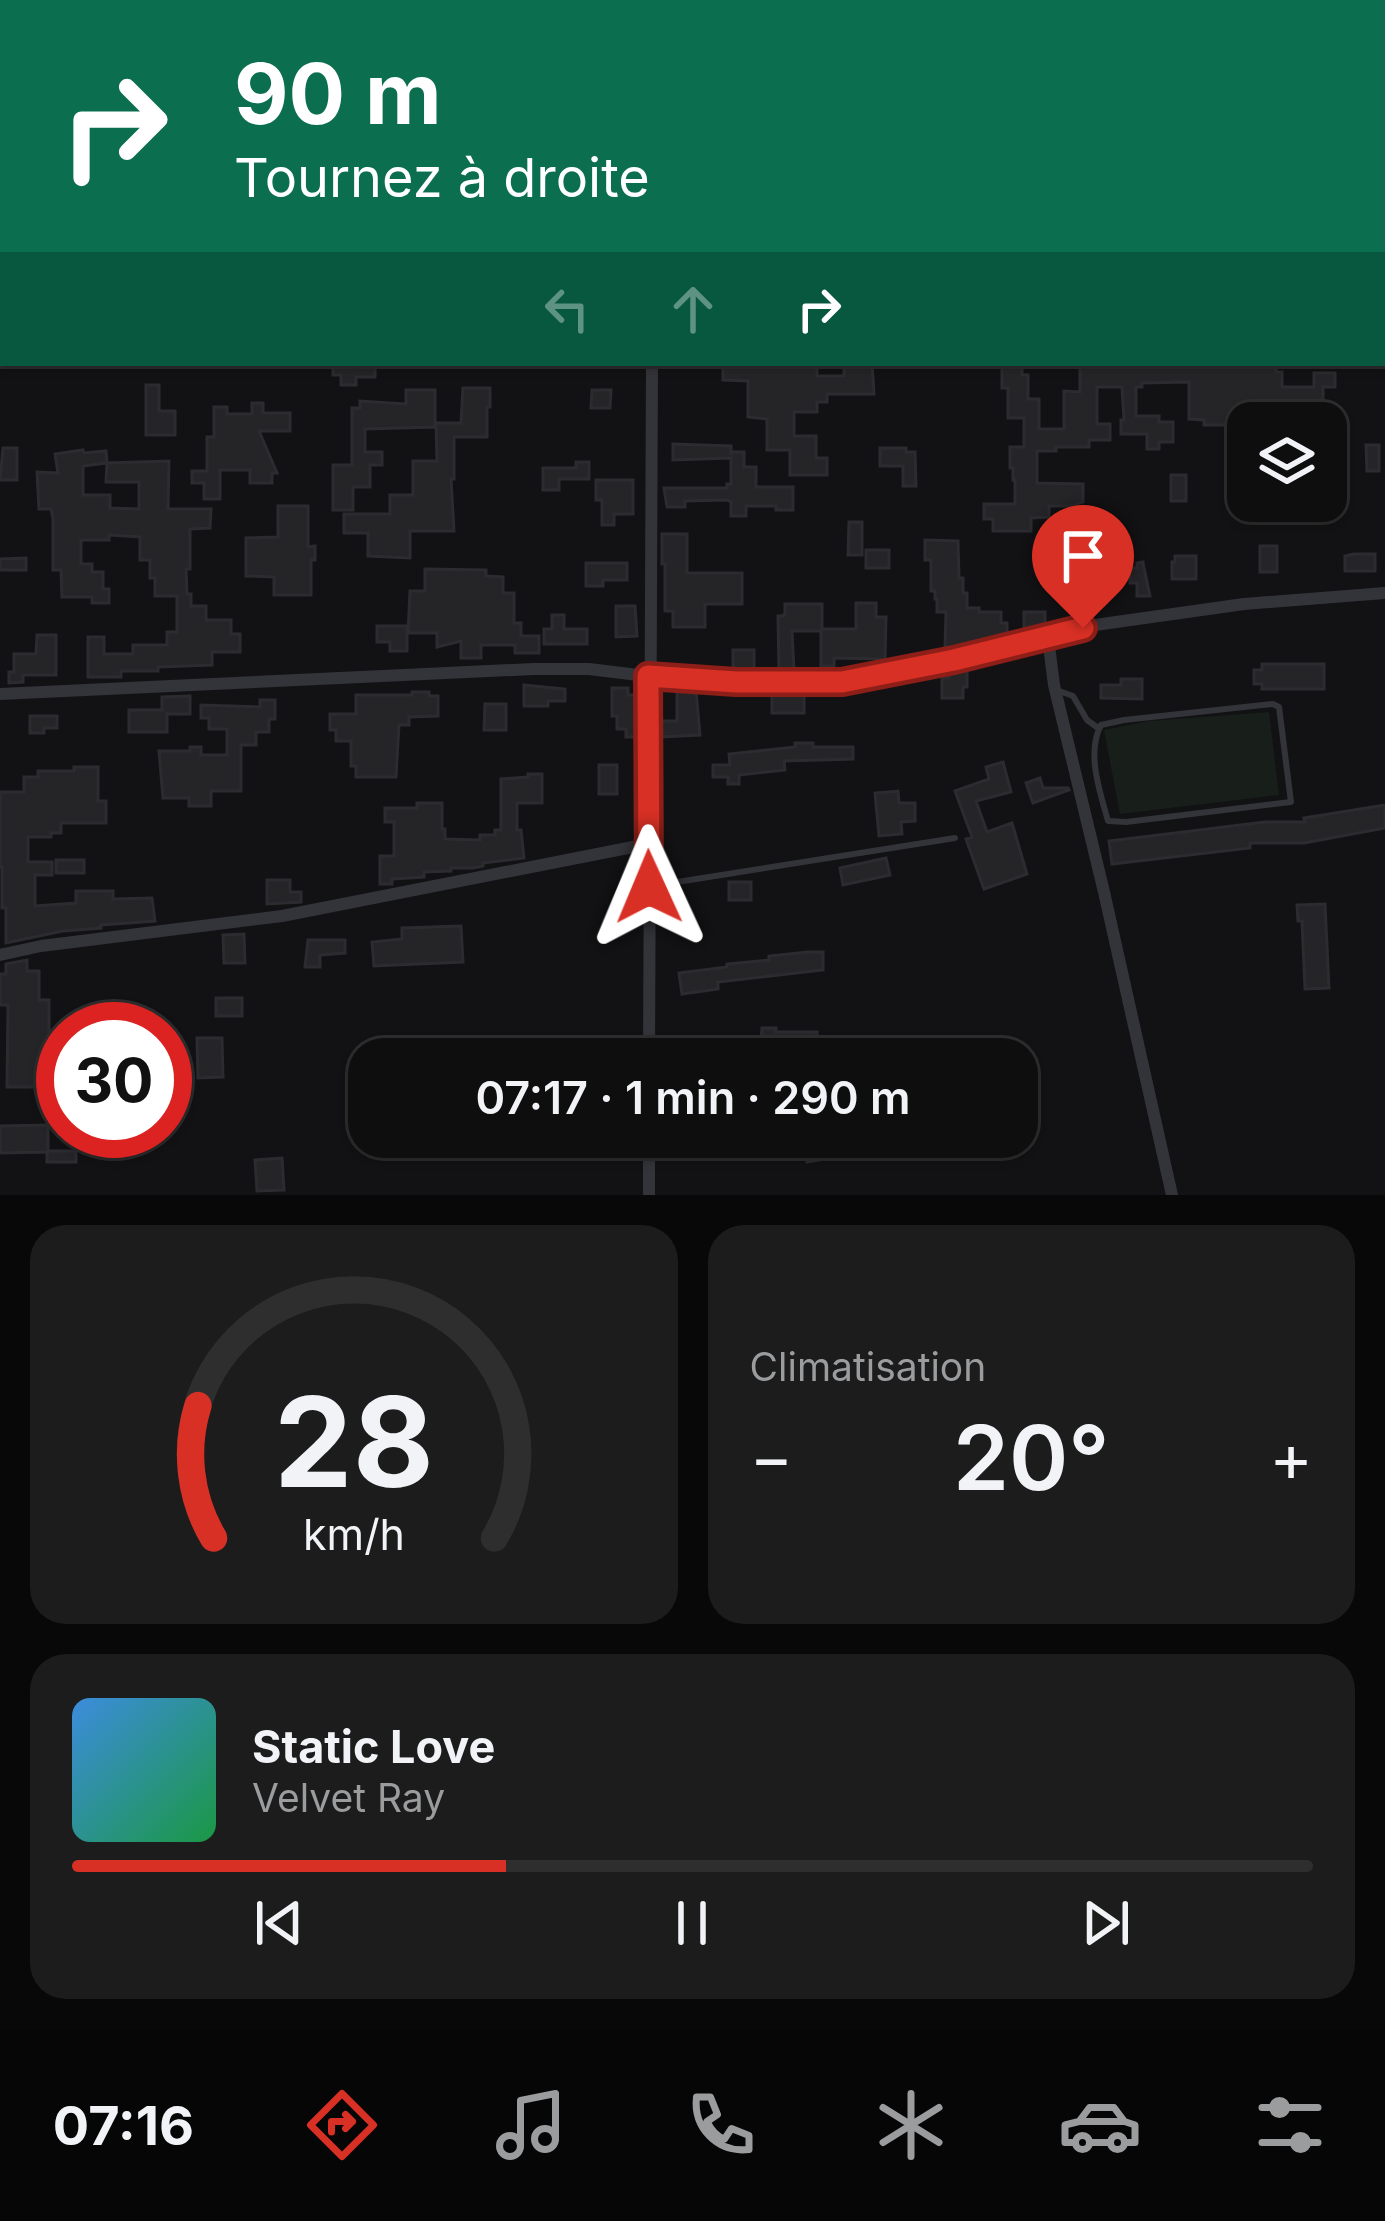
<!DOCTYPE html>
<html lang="fr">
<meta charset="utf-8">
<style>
:root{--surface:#0e0e0f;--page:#1c1c1d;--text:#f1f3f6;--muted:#9b9c9e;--line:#2e2e2f;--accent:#d93025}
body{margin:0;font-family:Inter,sans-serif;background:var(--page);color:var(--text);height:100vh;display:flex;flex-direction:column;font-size:45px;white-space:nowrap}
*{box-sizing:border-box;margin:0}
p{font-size:39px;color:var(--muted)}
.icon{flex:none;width:66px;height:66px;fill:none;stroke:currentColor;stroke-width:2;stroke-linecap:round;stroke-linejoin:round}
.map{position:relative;height:1195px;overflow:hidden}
.sheet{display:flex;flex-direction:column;gap:30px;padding:30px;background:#080808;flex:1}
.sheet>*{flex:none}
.top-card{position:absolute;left:0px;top:0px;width:1386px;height:366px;box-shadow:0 3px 9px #0004,0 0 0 3px var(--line);background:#0b6e4f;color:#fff;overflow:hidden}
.tools{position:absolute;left:1227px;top:402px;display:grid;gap:24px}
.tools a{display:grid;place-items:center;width:120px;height:120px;border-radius:24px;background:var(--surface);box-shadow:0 3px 9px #0004,0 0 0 3px var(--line);font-size:60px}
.speed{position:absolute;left:36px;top:1002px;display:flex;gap:24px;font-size:60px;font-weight:700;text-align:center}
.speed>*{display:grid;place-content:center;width:156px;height:156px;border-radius:50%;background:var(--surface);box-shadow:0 3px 9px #0004,0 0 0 3px var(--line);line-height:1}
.speed .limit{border:18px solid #d22;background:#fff;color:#111}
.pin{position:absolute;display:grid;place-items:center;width:102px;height:102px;color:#fff;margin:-123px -51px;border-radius:50% 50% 50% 0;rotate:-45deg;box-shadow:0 0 12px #0007}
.pin .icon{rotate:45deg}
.me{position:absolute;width:132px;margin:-66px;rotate:359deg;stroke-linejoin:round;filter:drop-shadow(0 0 9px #0008)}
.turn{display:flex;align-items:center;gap:42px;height:252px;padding:0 36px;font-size:54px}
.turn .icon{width:156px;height:156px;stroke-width:2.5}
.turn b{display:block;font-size:84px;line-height:102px}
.lanes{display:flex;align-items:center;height:114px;padding:0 36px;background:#0003;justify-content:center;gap:60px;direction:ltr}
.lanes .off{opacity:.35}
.big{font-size:90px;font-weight:600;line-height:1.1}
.sheet .widget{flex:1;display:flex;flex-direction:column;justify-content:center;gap:18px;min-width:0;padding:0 42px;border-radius:36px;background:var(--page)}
.sheet .dial{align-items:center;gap:0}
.dial svg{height:312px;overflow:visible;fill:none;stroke:var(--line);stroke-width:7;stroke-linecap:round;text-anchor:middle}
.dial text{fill:var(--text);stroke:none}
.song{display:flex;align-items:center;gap:36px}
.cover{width:144px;height:144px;border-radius:18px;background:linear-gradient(135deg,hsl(210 70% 55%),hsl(140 70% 35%))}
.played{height:12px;border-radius:6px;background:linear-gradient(90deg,var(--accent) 35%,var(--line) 35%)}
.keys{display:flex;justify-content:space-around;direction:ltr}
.heat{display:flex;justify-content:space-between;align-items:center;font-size:66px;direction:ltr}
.sheet .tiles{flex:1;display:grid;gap:30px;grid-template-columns:1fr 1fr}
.widget:last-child{grid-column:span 2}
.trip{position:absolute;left:348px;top:1038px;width:690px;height:120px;border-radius:36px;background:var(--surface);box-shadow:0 3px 9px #0004,0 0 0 3px var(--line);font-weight:600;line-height:120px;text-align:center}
.tab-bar{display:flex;height:192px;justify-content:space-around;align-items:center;background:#060606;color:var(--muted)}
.tab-bar .icon{width:84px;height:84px}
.tab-bar .current{color:var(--accent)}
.tab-bar b{font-size:54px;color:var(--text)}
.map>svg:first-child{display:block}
.green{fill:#181e1a}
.building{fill:#252528;stroke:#2c2c30;stroke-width:3}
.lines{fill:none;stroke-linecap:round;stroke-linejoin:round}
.service{stroke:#333439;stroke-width:6}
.minor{stroke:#333439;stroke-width:12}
.route-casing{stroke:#8d1f18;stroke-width:30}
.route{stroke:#d93025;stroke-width:21}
</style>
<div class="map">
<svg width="1385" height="1195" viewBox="0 0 1385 1195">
<rect width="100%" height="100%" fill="#121214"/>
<path class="green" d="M1269 712 1279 795 1120 814 1104 730 1149 721Z"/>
<path class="building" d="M333 363H375V377H356V385H341V375H333Z
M737 363H817V376H844V363H872L874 394H827V402H817V412H794V436H816V458H827V475H790V450H767V419L748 417V381L723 380V367H736Z
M1002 363H1022V375H1028V399H1039V429H1064V391L1080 392V363H1218L1276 368V372H1282V387H1314V373H1335V387H1323V408H1289V404H1263V407H1243V425H1204V420L1189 419V382L1142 383V387H1136V416H1159V422H1173V442H1159V449H1147V434H1121V420H1124L1122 387H1097V424H1110V440H1089V447H1056V451H1037V483L1083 484V502L1070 506H1049V517L1031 518V531H993V519H984V504H1015V480H1013V468H1010V447H1024V418H1008V388H1002Z
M146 385H159V411H175V435H146Z
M463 388H490V407H487V437H454V479H451L454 531H410V558L368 556V533H344V514H390V495H413V461H437L436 423H461Z
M406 390H435V427L365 429V452H382V465H370V487H353V510H333V465H352V408H360V401L406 404Z
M592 390H611L610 408H591Z
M252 403H263V413H290V431H259L277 473H272V483H250V470H220V499H204V483H192V471H207V437H214V407H227V414H252Z
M673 444 731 446V455V452H744V467H756V487H793V510H776V506H746V516H731V502L727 500 685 501V507H667L664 488H727V484H731V458L673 460Z
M1366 445H1379V471H1367Z
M3 448H17V480H0Z
M880 448H906V452H915L916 486H903V466H880Z
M83 450 84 453 106 451 107 463 83 466V495H110V508L139 509V482H106L107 463 169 461 168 509H211L210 528 190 529V569H186L187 594H191V606H206V620H231V634H240V652H212V665L158 667V671H121V677H88V637H104V654H133V645H167V632H177V596H155V578H150V560H140V537L109 535V540H81V564H92V572H103V589H109V603H92V597H62L61 570H53V519L51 509H39L37 472 58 473 55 454Z
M576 462H589V479H559V490H543V468H576Z
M1171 475H1186V501H1171Z
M596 480H633V514H614V525H602V500H596Z
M278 506H308V547L315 546V560H311V595H274V577L246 576V538L278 537Z
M849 522H862V555H848Z
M662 534H687V573H742V604H705V627H673V611H665V564H662Z
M925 540 958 541 959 578H963V593H967V608H979V612H1001V623H1007V636L952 650 945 649 946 612H937V599H935V591H931V560H925Z
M1260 546H1277V572H1260Z
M866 550H889V568H866Z
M1354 554H1375V571H1345V556Z
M1175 556H1196V579H1172V562H1175Z
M26 558V570H0V559Z
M1143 562 1144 568 1150 596H1137V583H1130V568H1137V563Z
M586 563H627V580H603V586H586Z
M425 569 486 570V576L503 577V593H514V623H521V636H539V653H515V645H481V658H461V641L437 647V633H408L410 591H425Z
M856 603H876V617H886L885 659 834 658V666H821V631H792L794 671H779L778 616H783L785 613V604H822V629H856Z
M616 606H635L637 636 616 637Z
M1024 612H1045V627L1024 632Z
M552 615H564V629H587V644H544V629H552Z
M377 626H407V651H390V642H377Z
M37 635H56V675H23V682L9 683V672H14V654H36Z
M733 650H754V670H733Z
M1262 664H1324V689H1262V684H1254V670H1262Z
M967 668V687H963V698H942V678H949V671Z
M1121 679H1142V699L1101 698V685H1121Z
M524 685 565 689V701H548V706H524Z
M612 688H628V695H636L640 737H626V729H617V716H612Z
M677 690 696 691 700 735 661 737V721H677Z
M412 692H429V696H438V716L409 717V725H399L396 777H356V766H351V741H336V730H330V714H356V695H412Z
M779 692 804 693V713H772V695H779Z
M190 696V714H167V732H129V710H162V697Z
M260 700H275V719H269V732H256V745H241V791H211V806H189V798H163L159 751H190V747H201V755H227V729H209V718H201V705L260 707Z
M485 704H506V730H484Z
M30 716H57V728H44V733H30Z
M795 743H813V747H853V759L784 761 785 770 739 775V784H728V777H713V765H730L729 754 795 747Z
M1003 762 1011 792 976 801 987 832 1012 823 1027 874 984 889 966 839 972 837 955 791 989 779 986 767Z
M599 765H617V794H599Z
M74 767H98V801H106V823H61V833H51V837H28V862H52V875H35V906L76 903V891H113V899L152 898 155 921 101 925V928L63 931 6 943V908H2V867H0V792H24V777H38V771H74Z
M528 774H542V803H517V830H521L524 858 483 863V866L473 868H451V871L424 872V877L392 879V884H380V856H394V822H385V808H417V803H442V829H445V839L480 840V835H495V830H501V779L528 777Z
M1040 778 1043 788H1068L1069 790 1033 803 1026 783Z
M898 791 899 803H915V821L901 822 902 834 879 836 875 793Z
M1385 805V828L1304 843H1250V848L1112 864 1109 841 1265 822H1305L1304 818Z
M886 858 890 875 843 885 840 868Z
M56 860H84V873H56Z
M267 880H290V892H301V902L267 904Z
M729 882H751V900H729Z
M1325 904 1329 988 1305 989 1302 921H1298L1297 905Z
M461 926 463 962 374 966 372 942 402 939V928Z
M244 934 245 963H224L223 935Z
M308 940H345V953L320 955V967H305Z
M808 952H823V970L718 982V989L682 994 679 973 727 967V964L769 960V956Z
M27 960V971H39V1000H49V1065H42V1087H7L8 1005H0V974H6V964Z
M216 998H242V1016H216Z
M762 1028H776V1032H817V1043H782V1057H760Z
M197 1038H222L223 1077 198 1078Z
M48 1125V1151H76V1162H47V1152L0 1153V1126Z
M772 1137H827L828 1144 823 1145 825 1159 807 1162 805 1148 774 1152Z
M860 1137H882L884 1151 863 1155Z
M282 1158 284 1190 257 1191 255 1160Z"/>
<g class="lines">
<path class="service" d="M1059 691 1073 696 1087 720 1098 728
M1273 704 1279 707 1291 802 1126 822 1108 821C1100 792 1086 753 1101 725L1124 720Z
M652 886 955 838"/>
<path class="minor" d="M648 0V3
M0 247H3
M1048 638 1054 685 1104 892 1172 1195
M0 694 533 669H589L679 680 831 682 954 660 1095 625 1244 604 1385 593
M0 955 41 946 282 916 648 844
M649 1059 652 363
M649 1137V1195"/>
</g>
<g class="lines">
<defs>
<path id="route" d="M649 887 648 676 736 682H842L954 660 1083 628"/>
</defs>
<use href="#route" class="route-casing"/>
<use href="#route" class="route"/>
</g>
</svg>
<div class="tools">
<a><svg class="icon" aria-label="layers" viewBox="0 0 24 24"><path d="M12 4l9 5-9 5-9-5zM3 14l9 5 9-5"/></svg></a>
</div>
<div class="speed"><div class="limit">30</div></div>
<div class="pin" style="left:1083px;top:628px;background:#d93025"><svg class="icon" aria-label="arrive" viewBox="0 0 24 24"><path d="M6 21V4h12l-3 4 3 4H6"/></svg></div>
<svg class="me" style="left:649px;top:887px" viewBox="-20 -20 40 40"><path d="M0-17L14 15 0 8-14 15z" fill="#d93025" stroke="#fff" stroke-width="4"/></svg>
<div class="trip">07:17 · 1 min · 290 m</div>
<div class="top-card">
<div class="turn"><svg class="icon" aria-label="right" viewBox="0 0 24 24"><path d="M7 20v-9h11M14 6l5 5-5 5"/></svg><div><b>90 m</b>Tournez à droite</div></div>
<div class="lanes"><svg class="icon off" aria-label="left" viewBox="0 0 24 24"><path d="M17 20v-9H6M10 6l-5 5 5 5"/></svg><svg class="icon off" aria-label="ahead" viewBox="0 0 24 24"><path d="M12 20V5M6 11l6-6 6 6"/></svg><svg class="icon" aria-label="right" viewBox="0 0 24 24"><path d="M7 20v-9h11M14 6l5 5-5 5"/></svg></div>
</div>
</div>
<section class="sheet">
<div class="tiles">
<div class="widget dial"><svg viewBox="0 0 100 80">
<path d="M14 69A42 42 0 1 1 86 69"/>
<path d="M14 69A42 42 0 0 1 10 35" stroke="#d93025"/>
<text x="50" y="56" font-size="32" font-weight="700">28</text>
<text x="50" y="72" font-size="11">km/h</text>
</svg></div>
<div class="widget"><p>Climatisation</p>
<div class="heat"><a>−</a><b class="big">20°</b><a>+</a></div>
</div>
<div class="widget">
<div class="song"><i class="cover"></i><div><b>Static Love</b><p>Velvet Ray</p></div></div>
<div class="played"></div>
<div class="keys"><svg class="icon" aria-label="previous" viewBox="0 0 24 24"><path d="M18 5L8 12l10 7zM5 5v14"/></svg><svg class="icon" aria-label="pause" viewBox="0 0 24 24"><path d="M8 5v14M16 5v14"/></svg><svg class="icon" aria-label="next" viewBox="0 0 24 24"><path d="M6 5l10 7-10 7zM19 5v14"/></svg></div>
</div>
</div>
</section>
<nav class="tab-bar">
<b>07:16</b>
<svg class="icon current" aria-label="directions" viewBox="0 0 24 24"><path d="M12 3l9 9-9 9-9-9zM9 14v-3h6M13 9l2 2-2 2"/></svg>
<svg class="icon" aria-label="music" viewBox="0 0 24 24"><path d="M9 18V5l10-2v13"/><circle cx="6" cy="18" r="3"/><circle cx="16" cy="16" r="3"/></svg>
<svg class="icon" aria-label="phone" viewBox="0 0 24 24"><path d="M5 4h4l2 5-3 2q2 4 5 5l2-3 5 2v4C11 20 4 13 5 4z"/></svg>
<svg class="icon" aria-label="climate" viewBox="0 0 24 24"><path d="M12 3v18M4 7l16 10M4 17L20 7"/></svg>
<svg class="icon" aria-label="car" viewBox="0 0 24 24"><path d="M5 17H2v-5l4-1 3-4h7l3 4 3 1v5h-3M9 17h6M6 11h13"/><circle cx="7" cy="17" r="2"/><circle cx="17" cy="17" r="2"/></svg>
<svg class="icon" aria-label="filters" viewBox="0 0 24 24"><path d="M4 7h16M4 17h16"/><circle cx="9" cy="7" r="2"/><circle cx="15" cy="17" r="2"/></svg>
</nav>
